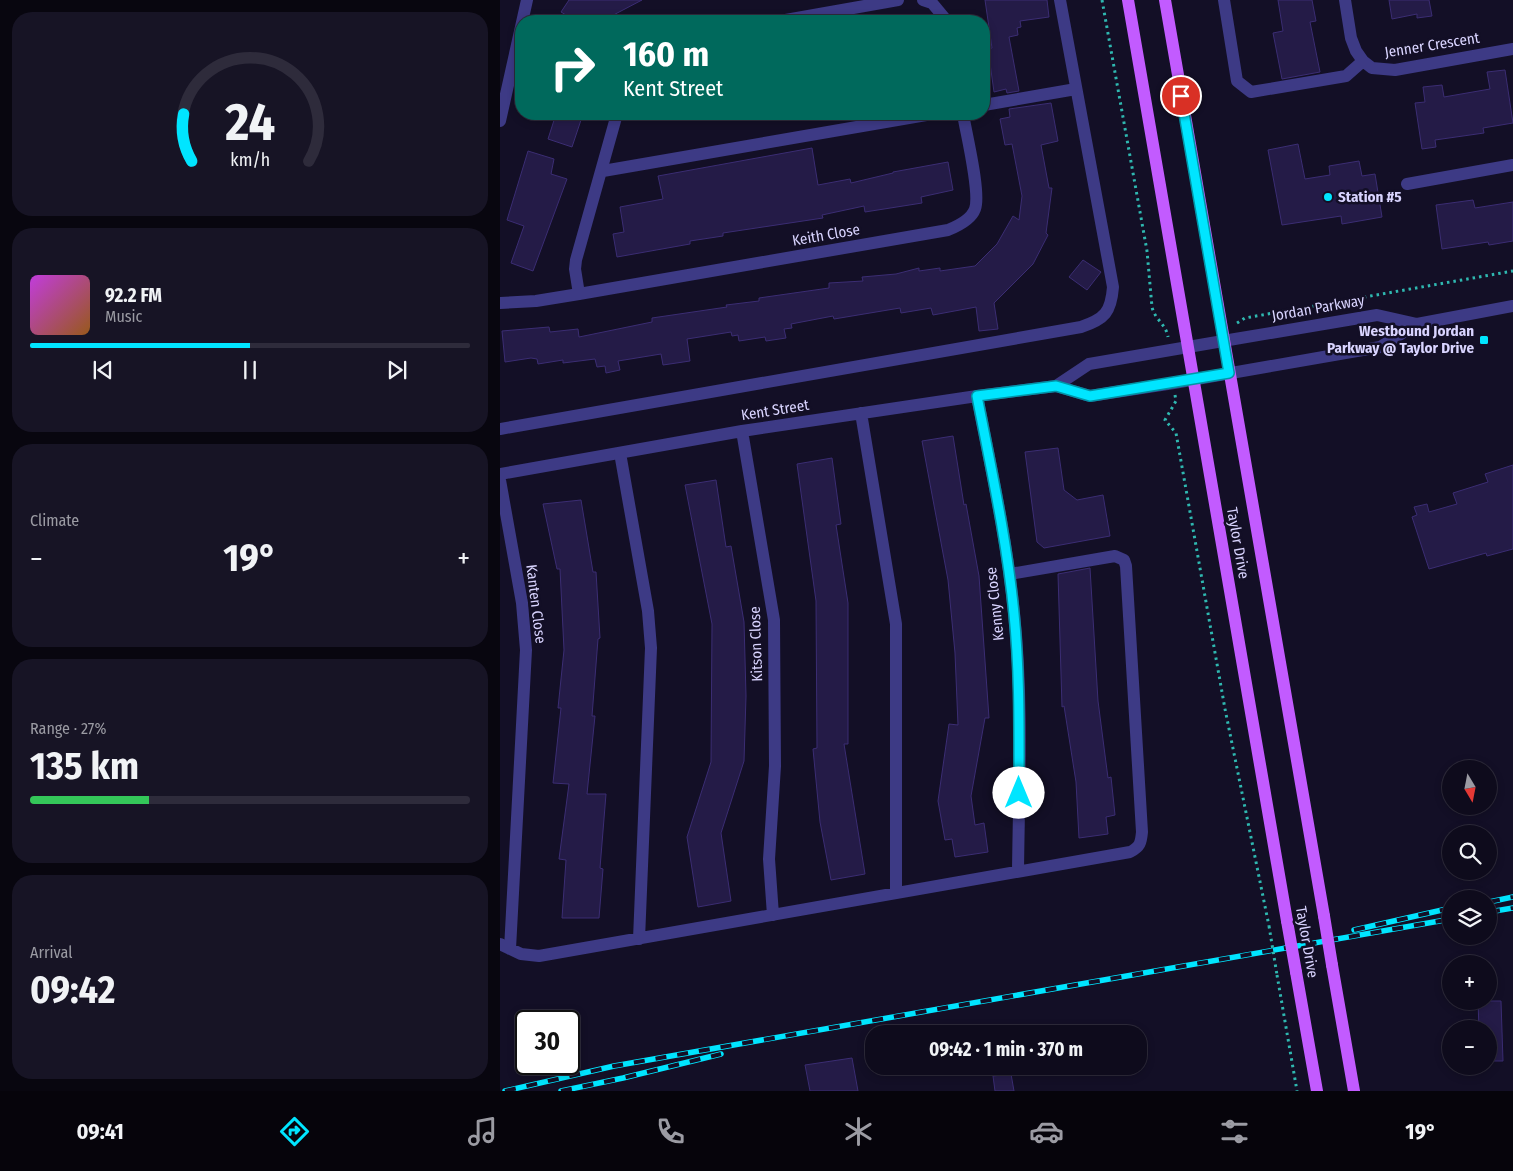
<!DOCTYPE html>
<meta charset="utf-8">
<style>
:root{--surface:#0e0b1c;--page:#171425;--text:#f1f3f6;--muted:#9b9ba3;--line:#2e2b3b;--accent:#00e5ff}
body{margin:0;font-family:"Fira Sans Condensed",sans-serif;background:var(--page);color:var(--text);height:100vh;display:flex;flex-direction:column;font-size:19px;white-space:nowrap}
*{box-sizing:border-box;margin:0}
p{font-size:16px;color:var(--muted)}
.icon{flex:none;width:28px;height:28px;fill:none;stroke:currentColor;stroke-width:2;stroke-linecap:round;stroke-linejoin:round}
.map{position:relative;flex:1;overflow:hidden}
.panel{display:flex;flex-direction:column;gap:12px;padding:12px;background:#08060f;width:500px}
.panel>*{flex:none}
.guide{position:absolute;left:15px;top:15px;width:475px;height:105px;border-radius:20px;box-shadow:0 2px 8px #0003,0 0 0 1px var(--line);background:#00695c;color:#fff;overflow:hidden}
.needle{width:32px;rotate:170deg}
.buttons{position:absolute;left:942px;top:760px;display:grid;gap:10px}
.buttons a{display:grid;place-items:center;width:55px;height:55px;border-radius:50%;background:var(--surface);box-shadow:0 2px 8px #0003,0 0 0 1px var(--line);font-size:25px}
.speed{position:absolute;left:15px;top:1010px;display:flex;gap:10px;font-size:25px;font-weight:700;text-align:center}
.speed>*{display:grid;place-content:center;width:65px;height:65px;border-radius:50%;background:var(--surface);box-shadow:0 2px 8px #0003,0 0 0 1px var(--line);line-height:1}
.speed .limit{border:2px solid #111;border-radius:8px;background:#fff;color:#111}
.pin{position:absolute;display:grid;place-items:center;width:42px;height:42px;color:#fff;margin:-21px;border:2px solid #fff;border-radius:50%;box-shadow:0 1px 5px #0007}
.me{position:absolute;width:55px;margin:-28px;rotate:0deg;stroke-linejoin:round;filter:drop-shadow(0 0 4px #0008)}
.turn{display:flex;align-items:center;gap:18px;height:105px;padding:0 25px;font-size:22px}
.turn .icon{width:65px;height:65px;stroke-width:2.5}
.turn b{display:block;font-size:35px;line-height:42px}
.big{font-size:38px;font-weight:700;line-height:1.1}
.panel .card{flex:1;display:flex;flex-direction:column;justify-content:center;gap:8px;min-width:0;padding:0 18px;border-radius:20px;background:var(--page)}
.panel .dial{align-items:center;gap:0}
.dial svg{height:130px;overflow:visible;fill:none;stroke:var(--line);stroke-width:7;stroke-linecap:round;text-anchor:middle}
.dial text{fill:var(--text);stroke:none}
.song{display:flex;align-items:center;gap:15px}
.cover{width:60px;height:60px;border-radius:8px;background:linear-gradient(135deg,hsl(290 70% 55%),hsl(30 70% 35%))}
.played{height:5px;border-radius:2px;background:linear-gradient(90deg,var(--accent) 50%,var(--line) 50%)}
.keys{display:flex;justify-content:space-around;direction:ltr}
.heat{display:flex;justify-content:space-between;align-items:center;font-size:28px;direction:ltr}
.charge{height:8px;border-radius:4px;background:linear-gradient(90deg,#34c759 27%,var(--line) 0)}
.trip{position:absolute;left:365px;top:1025px;width:282px;height:50px;border-radius:20px;background:var(--surface);box-shadow:0 2px 8px #0003,0 0 0 1px var(--line);font-weight:700;line-height:50px;text-align:center}
.menu{display:flex;height:80px;justify-content:space-around;align-items:center;background:#06040b;color:var(--muted)}
.menu .icon{width:35px;height:35px}
.menu .on{color:var(--accent)}
.menu b{font-size:22px;color:var(--text)}
main{display:flex;flex:1;min-height:0}
.map>svg:first-child{display:block}
.building{fill:#241b47;stroke:#3b2d73}
.lines{fill:none;stroke-linecap:round;stroke-linejoin:round}
.path{stroke:#2fb8b0;stroke-width:3;stroke-dasharray:2.5 4;stroke-linecap:butt}
.minor{stroke:#3d3a85;stroke-width:12}
.major{stroke:#c25bff;stroke-width:12}
.rail-casing{stroke:#00e5ff;stroke-width:5.5}
.rail{stroke:#130f26;stroke-width:4;stroke-dasharray:11;stroke-linecap:butt}
.path-bridge{stroke:#2fb8b0;stroke-width:3;stroke-dasharray:2.5 4;stroke-linecap:butt}
.major-bridge{stroke:#c25bff;stroke-width:12}
.route-casing{stroke:#0095a6;stroke-width:12}
.route{stroke:#00e5ff;stroke-width:9}
.poi-dot{fill:#00e5ff;stroke:#130f26;stroke-width:2}
.labels{text-anchor:middle;dominant-baseline:central;stroke-width:5;stroke-linejoin:round;paint-order:stroke}
.street-label{font-size:15px;fill:#d9d4ff;stroke:#130f26}
.poi-label{font-size:15px;font-weight:bold;fill:#d9d4ff;stroke:#130f26;text-anchor:start}
</style>
<main>
<section class="panel">
<div class="card dial"><svg viewBox="0 0 100 80">
<path d="M14 69A42 42 0 1 1 86 69"/>
<path d="M14 69A42 42 0 0 1 9 40" stroke="#00e5ff"/>
<text x="50" y="56" font-size="32" font-weight="700">24</text>
<text x="50" y="72" font-size="11">km/h</text>
</svg></div>
<div class="card">
<div class="song"><i class="cover"></i><div><b>92.2 FM</b><p>Music</p></div></div>
<div class="played"></div>
<div class="keys"><svg class="icon" aria-label="previous" viewBox="0 0 24 24"><path d="M18 5L8 12l10 7zM5 5v14"/></svg><svg class="icon" aria-label="pause" viewBox="0 0 24 24"><path d="M8 5v14M16 5v14"/></svg><svg class="icon" aria-label="next" viewBox="0 0 24 24"><path d="M6 5l10 7-10 7zM19 5v14"/></svg></div>
</div>
<div class="card"><p>Climate</p>
<div class="heat"><a>−</a><b class="big">19°</b><a>+</a></div>
</div>
<div class="card"><p>Range · 27%</p><b class="big">135 km</b><div class="charge"></div></div>
<div class="card"><p>Arrival</p><b class="big">09:42</b></div>
</section>
<div class="map">
<svg width="1013" height="1091" viewBox="0 0 1013 1091">
<rect width="100%" height="100%" fill="#130f26"/>
<path class="building" d="M69 0H142L102 21H76L61 12Z
M485 0H547L549 17 520 21 521 27 517 28 518 35 509 37 519 91 507 93 506 89 494 92 488 49 492 48Z
M778 0H812L816 21 810 22 820 72 782 79 773 33 783 31Z
M889 0H929L932 16 917 18V14L892 19Z
M1005 70 1013 123 983 128 984 133 935 140 936 147 922 149 915 103 925 102 923 87 942 85 944 97 990 89 987 72Z
M551 103 558 141 541 145 549 188H552L546 233 548 235 533 264 494 303 498 329 479 331 476 307 433 315 431 308 401 313 400 308 334 319 333 316 291 324 292 328 284 329 286 338 266 341 265 337 239 341 238 335 232 336 231 332 187 339 190 361 163 365 161 354 118 361 120 370 106 373 105 366 97 367 95 359 63 363V360L38 364 37 359 31 358 5 362 2 331 49 327 50 332 78 329 79 337 152 322V318L227 307 226 305 259 301V298L329 288V283L363 281 362 277 396 274 419 268V271L440 268V271L475 266 497 244 513 216 519 220 522 196 512 144 505 145 500 119 510 117 509 109Z
M56 114H83L72 147 48 139Z
M798 144 805 179 830 175 829 166 859 161 862 176 875 174 882 217 842 224 841 216 782 225 768 150Z
M312 148 318 185 350 179 351 183 393 173V172L448 162 453 190 421 197 422 203 365 212 364 206 322 215 323 218 223 233V236L190 241V244L117 257 113 234 124 232 120 207 163 199 158 176Z
M28 151 54 159 51 174 67 179 33 271 11 263 24 226 7 220Z
M973 200 975 208 1013 202V241L989 245 988 242 942 249 936 205Z
M583 260 601 272 587 290 569 277Z
M453 436 464 505 466 504 479 576 489 718H485L471 796 475 825 484 823 488 852 455 857 452 839 445 840 438 801 449 724 458 725 455 653 448 580 422 441Z
M558 448 564 490 577 500 603 495 610 536 544 548 537 542 525 452Z
M332 458 341 524 336 525 348 603V744H344L365 874 331 880 320 822 313 749 317 748 316 601 297 464Z
M1013 465V549L987 556 986 553 929 569 912 517 917 515 914 507 927 504 929 512 957 504 953 493 988 482 985 474Z
M216 480 226 547 231 546 244 622 246 696 244 761 221 833 231 901 198 907 187 837 211 762 212 624 185 485Z
M81 500 93 572H96L100 638 98 639 92 716H95L87 794H106L100 868 103 869 99 918H62L66 860 59 859 69 784 53 783 61 708H58L64 650 60 569H57L43 504Z
M590 568 598 701 608 778 611 777 615 815 606 817 608 834 579 838 576 782 564 706 562 707 558 574Z
M978 1001H1001L1003 1061H989V1029H979Z
M352 1058 358 1091H310L305 1065Z
M511 1074 514 1091H495L493 1076Z"/>
<g class="lines">
<path class="path" d="M602 0 647 251 652 307C655 320 666 324 668 337
M737 323 745 318 1013 271
M675 395 676 401 665 420 676 433 725 709 769 926
M777 975 797 1091"/>
<path class="minor" d="M423 0 432 3 447 21
M724 0 737 81 751 92 846 76 863 61
M845 0 851 38 856 51 863 61 872 68 895 70 1013 49
M280 21 398 0
M484 105 576 89
M117 114 76 260 75 269 79 294 448 230C458 226 471 220 475 209 481 193 466 133 463 114
M0 121 27 0
M103 171 432 114
M907 184 1013 165
M0 303 36 301 79 294
M556 386 589 364 723 341 877 315 917 324
M477 396C491 468 507 540 514 613 523 699 519 786 518 871
M361 413 396 624V893
M0 429 581 327C605 319 611 312 613 287L560 0
M242 431 274 620 275 766 269 859 273 915
M120 453 148 611 151 648 139 939
M0 474 242 431 477 396 556 386 590 396 674 383 880 347 917 324 1013 306
M0 480 22 603 26 650 10 949
M0 944 21 954 39 956 630 852C640 847 641 843 642 832L626 566 624 560 615 556 510 574"/>
<path class="major" d="M628 0 787 921
M665 0 824 916
M832 965 854 1091
M796 972 817 1091"/>
<defs>
<path id="rail" d="M989 902 1013 897
M989 912 1013 908
M854 930 951 908
M5 1091 114 1066 951 919
M61 1091 123 1078 221 1054"/>
</defs>
<use href="#rail" class="rail-casing"/>
<use href="#rail" class="rail"/>
<path class="path-bridge" d="M769 926 777 975"/>
<path class="major-bridge" d="M824 916 832 965
M787 921 796 972"/>
</g>
<g class="lines">
<defs>
<path id="route" d="M519 793C519 733 520 674 514 614 507 541 491 468 477 396L556 386 590 396 729 373 681 96"/>
</defs>
<use href="#route" class="route-casing"/>
<use href="#route" class="route"/>
</g>
<g class="poi-dot">
<circle cx="828" cy="197" r="5"/>
<rect x="979" y="335" width="10" height="10" rx="2.5"/>
</g>
<g class="labels">
<g class="street-label">
<text transform="translate(932 45) rotate(-9)">Jenner Crescent</text>
<text transform="translate(326 235) rotate(-10)">Keith Close</text>
<text transform="translate(818 308) rotate(-10)">Jordan Parkway</text>
<text transform="translate(275 410) rotate(-9)">Kent Street</text>
<text transform="translate(738 543) rotate(80)">Taylor Drive</text>
<text transform="translate(36 604) rotate(83)">Kanten Close</text>
<text transform="translate(495 604) rotate(-96)">Kenny Close</text>
<text transform="translate(256 644) rotate(-92)">Kitson Close</text>
<text transform="translate(807 942) rotate(80)">Taylor Drive</text>
</g>
<g class="poi-label">
<text x="838" y="197">Station #5</text>
<text x="974" y="331" text-anchor="end">Westbound Jordan<tspan x="974" dy="17">Parkway @ Taylor Drive</tspan></text>
</g>
</g>
</svg>
<div class="buttons">
<a><svg class="needle" viewBox="-14 -14 28 28"><path d="M0-13l5 13h-10z" fill="#e53935"/><path d="M0 13l5-13h-10z" fill="#9b9ba3"/></svg></a>
<a><svg class="icon" aria-label="search" viewBox="0 0 24 24"><circle cx="10" cy="10" r="6"/><path d="M15 15l6 6"/></svg></a>
<a><svg class="icon" aria-label="layers" viewBox="0 0 24 24"><path d="M12 4l9 5-9 5-9-5zM3 14l9 5 9-5"/></svg></a>
<a>+</a>
<a>−</a>
</div>
<div class="speed"><div class="limit">30</div></div>
<div class="pin" style="left:681px;top:96px;background:#d93025"><svg class="icon" aria-label="arrive" viewBox="0 0 24 24"><path d="M6 21V4h12l-3 4 3 4H6"/></svg></div>
<svg class="me" style="left:519px;top:793px" viewBox="-20 -20 40 40"><circle r="19" fill="#fff"/><path d="M0-13L10 11 0 6-10 11z" fill="#00e5ff"/></svg>
<div class="trip">09:42 · 1 min · 370 m</div>
<div class="guide">
<div class="turn"><svg class="icon" aria-label="right" viewBox="0 0 24 24"><path d="M7 20v-9h11M14 6l5 5-5 5"/></svg><div><b>160 m</b>Kent Street</div></div>
</div>
</div>
</main>
<nav class="menu">
<b>09:41</b>
<svg class="icon on" aria-label="directions" viewBox="0 0 24 24"><path d="M12 3l9 9-9 9-9-9zM9 14v-3h6M13 9l2 2-2 2"/></svg>
<svg class="icon" aria-label="music" viewBox="0 0 24 24"><path d="M9 18V5l10-2v13"/><circle cx="6" cy="18" r="3"/><circle cx="16" cy="16" r="3"/></svg>
<svg class="icon" aria-label="phone" viewBox="0 0 24 24"><path d="M5 4h4l2 5-3 2q2 4 5 5l2-3 5 2v4C11 20 4 13 5 4z"/></svg>
<svg class="icon" aria-label="climate" viewBox="0 0 24 24"><path d="M12 3v18M4 7l16 10M4 17L20 7"/></svg>
<svg class="icon" aria-label="car" viewBox="0 0 24 24"><path d="M5 17H2v-5l4-1 3-4h7l3 4 3 1v5h-3M9 17h6M6 11h13"/><circle cx="7" cy="17" r="2"/><circle cx="17" cy="17" r="2"/></svg>
<svg class="icon" aria-label="filters" viewBox="0 0 24 24"><path d="M4 7h16M4 17h16"/><circle cx="9" cy="7" r="2"/><circle cx="15" cy="17" r="2"/></svg>
<b>19°</b>
</nav>
